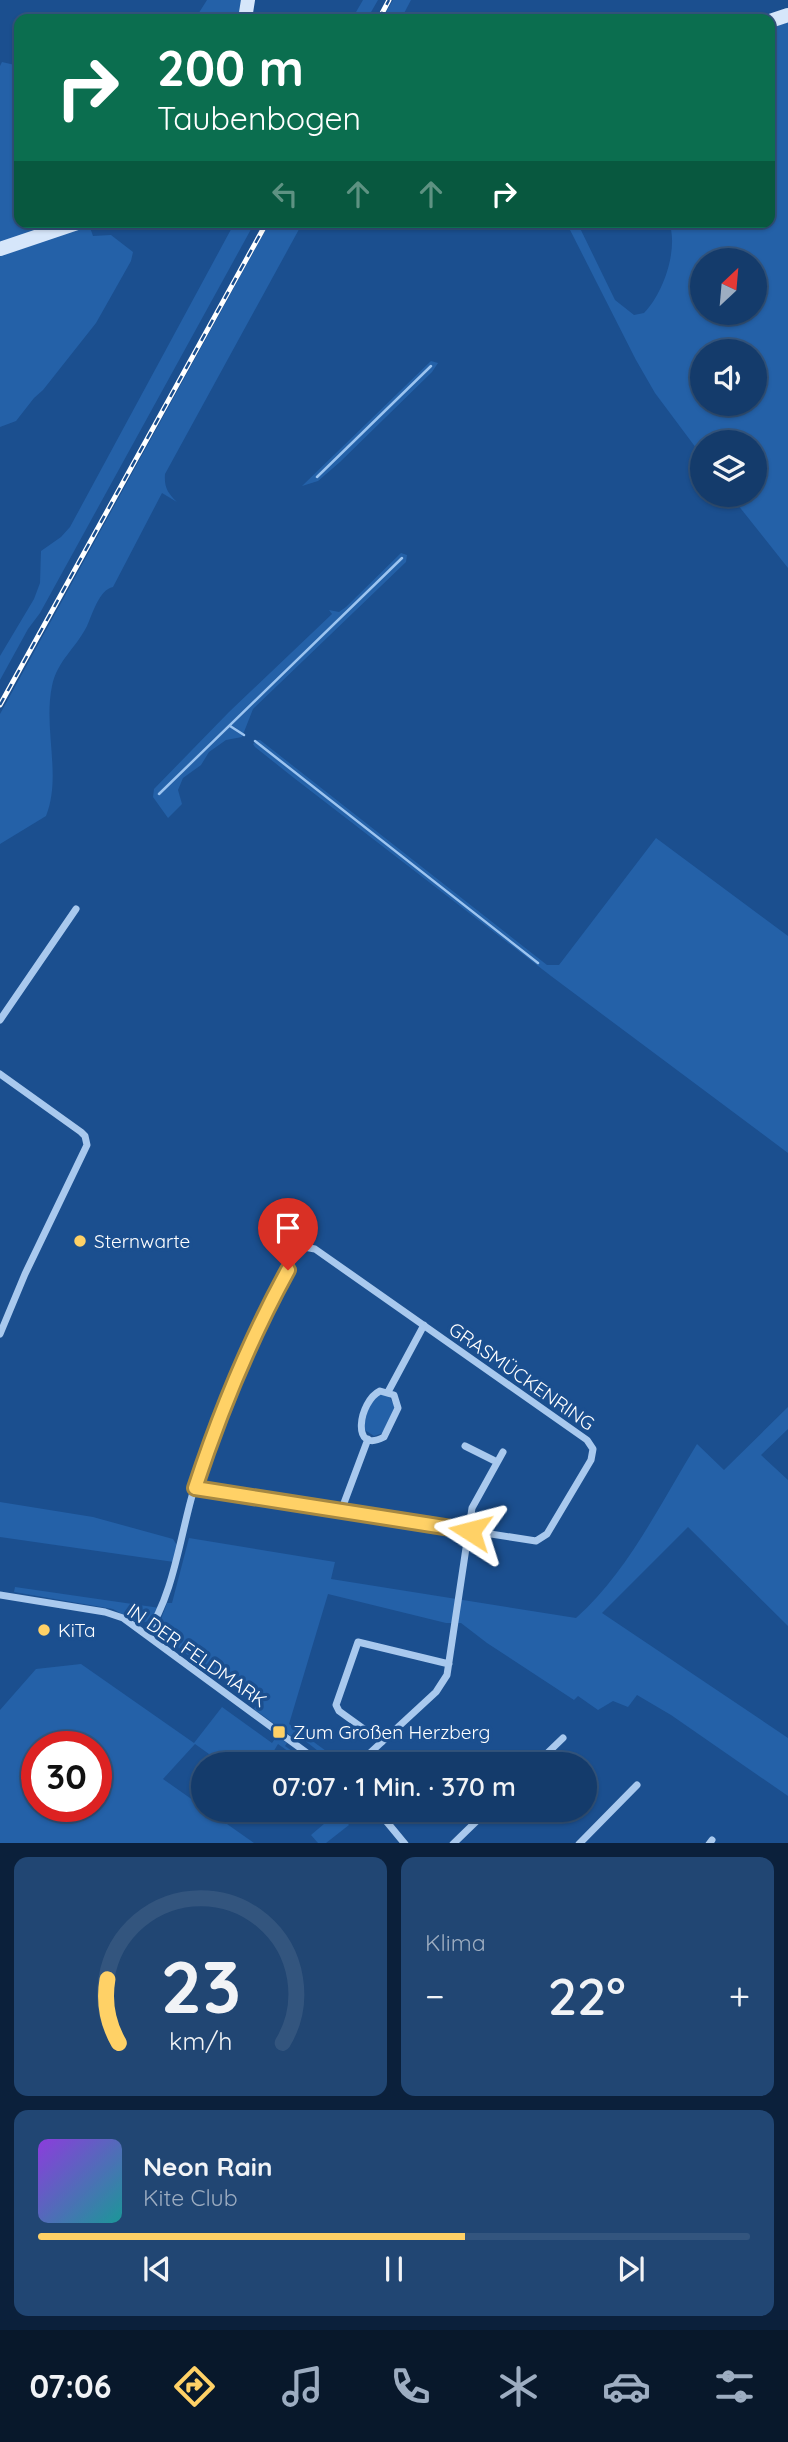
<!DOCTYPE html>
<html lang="de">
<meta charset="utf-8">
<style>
:root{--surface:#143b6b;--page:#214673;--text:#f1f3f6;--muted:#9dadc1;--line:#33557e;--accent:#ffd166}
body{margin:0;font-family:Quicksand,sans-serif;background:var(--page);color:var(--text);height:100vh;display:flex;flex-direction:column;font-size:26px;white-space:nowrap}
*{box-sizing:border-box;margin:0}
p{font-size:23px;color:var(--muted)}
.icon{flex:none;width:38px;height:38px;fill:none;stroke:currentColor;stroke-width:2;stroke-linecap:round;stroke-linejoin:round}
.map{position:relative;height:1843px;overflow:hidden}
.side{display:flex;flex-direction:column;gap:14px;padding:14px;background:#0b203b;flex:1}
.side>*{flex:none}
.guide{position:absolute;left:14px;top:14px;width:761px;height:214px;border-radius:14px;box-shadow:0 2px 5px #0004,0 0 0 2px var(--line);background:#0b6e4f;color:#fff;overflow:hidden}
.needle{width:46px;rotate:26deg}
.controls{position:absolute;left:690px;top:248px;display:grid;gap:14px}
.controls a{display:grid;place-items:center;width:77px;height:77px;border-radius:50%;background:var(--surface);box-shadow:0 2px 5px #0004,0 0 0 2px var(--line);font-size:35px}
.speed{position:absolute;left:21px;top:1731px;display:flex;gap:14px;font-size:35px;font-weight:700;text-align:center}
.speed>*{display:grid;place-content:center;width:91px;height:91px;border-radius:50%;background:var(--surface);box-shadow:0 2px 5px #0004,0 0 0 2px var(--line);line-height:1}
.speed .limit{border:10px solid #d22;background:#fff;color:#111}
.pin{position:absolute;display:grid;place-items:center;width:60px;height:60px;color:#fff;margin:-72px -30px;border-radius:50% 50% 50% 0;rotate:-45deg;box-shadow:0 0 7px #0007}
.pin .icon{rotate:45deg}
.me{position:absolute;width:77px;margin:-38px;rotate:279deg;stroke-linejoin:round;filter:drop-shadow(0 0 5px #0008)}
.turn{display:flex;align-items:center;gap:24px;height:147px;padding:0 28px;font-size:32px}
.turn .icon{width:91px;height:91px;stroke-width:2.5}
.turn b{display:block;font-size:49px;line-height:60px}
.lanes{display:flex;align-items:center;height:66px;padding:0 28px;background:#0003;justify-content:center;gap:35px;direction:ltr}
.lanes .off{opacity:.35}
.big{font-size:52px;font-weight:600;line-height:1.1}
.side .tile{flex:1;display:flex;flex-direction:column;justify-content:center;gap:10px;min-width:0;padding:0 24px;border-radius:14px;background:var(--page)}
.side .dial{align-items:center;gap:0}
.dial svg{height:182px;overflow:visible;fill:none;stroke:var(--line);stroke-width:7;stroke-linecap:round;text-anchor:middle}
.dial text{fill:var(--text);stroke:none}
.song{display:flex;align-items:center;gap:21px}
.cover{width:84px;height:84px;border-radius:10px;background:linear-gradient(135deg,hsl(270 70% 55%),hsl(180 70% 35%))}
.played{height:7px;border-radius:4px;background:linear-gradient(90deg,var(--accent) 60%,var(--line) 60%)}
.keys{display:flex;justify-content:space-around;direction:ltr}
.heat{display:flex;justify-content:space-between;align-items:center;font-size:38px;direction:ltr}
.side .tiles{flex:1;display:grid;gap:14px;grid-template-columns:1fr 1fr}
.tile:last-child{grid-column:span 2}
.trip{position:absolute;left:191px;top:1752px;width:406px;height:70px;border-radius:35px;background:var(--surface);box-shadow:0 2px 5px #0004,0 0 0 2px var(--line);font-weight:600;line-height:70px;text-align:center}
.menu{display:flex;height:112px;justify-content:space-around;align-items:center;background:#08182b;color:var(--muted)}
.menu .icon{width:49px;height:49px}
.menu .active{color:var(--accent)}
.menu b{font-size:32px;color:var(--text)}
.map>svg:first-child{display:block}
.green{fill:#2461a8;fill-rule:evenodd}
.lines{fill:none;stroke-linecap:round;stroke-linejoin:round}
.stream{stroke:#9cc4f0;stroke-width:2.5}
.street{stroke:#a9c9ee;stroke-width:7}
.secondary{stroke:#d6e6fa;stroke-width:14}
.rail-casing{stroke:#fff;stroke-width:5}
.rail{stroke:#1b4f8f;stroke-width:2.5;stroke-dasharray:8;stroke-linecap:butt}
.route-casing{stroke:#a68842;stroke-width:18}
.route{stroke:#ffd166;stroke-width:12}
.poi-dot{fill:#ffd166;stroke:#1b4f8f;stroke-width:2.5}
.labels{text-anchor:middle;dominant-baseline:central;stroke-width:7;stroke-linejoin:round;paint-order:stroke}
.poi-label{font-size:19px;fill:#fff;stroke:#1b4f8f;text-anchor:start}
.street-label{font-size:19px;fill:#fff;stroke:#1b4f8f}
</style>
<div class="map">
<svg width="788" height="1844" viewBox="0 0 788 1844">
<rect width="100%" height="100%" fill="#1b4f8f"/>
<path class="green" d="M207 0H243L239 19H195Z
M363 0H378L367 19H352Z
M393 0H411L401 19H382Z
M788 22V568L730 495H754V443H702V456L655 393 636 360 566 222H577L615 300 634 315 644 313C663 294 679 249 669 222H770V29ZM702 261H754V313H702ZM702 352H754V404H702Z
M2 62 19 66V222H88L93 236 111 235 133 252 131 261 96 323 43 390 34 398 16 421 0 427V66Z
M235 222H255L40 613 28 629 0 680V656L34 599 40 583 41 551 61 537 70 527Z
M270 222H303L165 474C164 488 168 493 177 502L162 493 113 587C99 590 93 613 87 626 76 648 57 661 52 686 43 729 62 776 46 816L0 844V714Z
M431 361 438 363 432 372 340 462 318 481 302 486Z
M401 553 407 555 406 562 253 709 242 737 226 740 209 752 201 765 183 778 178 790 182 804 168 818 153 797 154 789 229 712 332 614 329 610 339 612 346 607Z
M257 740H260L547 965H559L656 838 788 936V1153L551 976 294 778 255 747 253 744Z
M379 1395H388L395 1406 383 1433 374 1436 365 1430C364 1418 369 1402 379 1395Z
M788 1407V1429L761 1455 788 1480V1626L688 1527 602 1613 788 1738V1796L671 1715 637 1695 628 1707 613 1701 598 1710 578 1696 574 1700 487 1643 461 1623H446L328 1594 289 1724 344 1764H331L332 1762 294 1732 291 1736 254 1709 259 1701 241 1688 239 1691 236 1690 170 1642 167 1644C153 1632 162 1618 167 1603H172L189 1538 335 1562 331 1579 576 1618C628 1572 661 1502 697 1444L724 1470Z
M0 1502 93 1517 173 1539 178 1547 174 1562 0 1537Z
M15 1587 160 1608 151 1621 138 1623 113 1609 14 1592Z
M81 1664 194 1743 222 1707 272 1743 277 1736 287 1743 285 1746 310 1764H306L278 1744 266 1764H223L195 1744 163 1779 254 1843H0V1710L36 1669ZM37 1746H96V1806H37Z
M338 1812 349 1825 326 1843H318L311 1835Z"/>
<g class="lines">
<path class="stream" d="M317 477 431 366
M230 726 244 735
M255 741 538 963
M159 794 402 558"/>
<path class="street" d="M0 1020 76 909
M0 1074 81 1132 85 1136 87 1145 25 1274 0 1334
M380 1391 394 1395 398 1408 384 1437C350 1455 359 1401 380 1391Z
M388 1392 424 1325
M465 1446 497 1462
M341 1511 368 1439
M0 1595 105 1612 123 1618 322 1764
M146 1635C174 1595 180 1535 194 1489 214 1428 239 1369 267 1311 275 1293 289 1259 304 1247L315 1249 587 1440 593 1449 591 1460 547 1534 536 1541 195 1488
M382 1742 339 1711 336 1705 358 1642 449 1664
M358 1764 436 1692 447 1675 472 1508 503 1452
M536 1764 563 1738
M377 1810 405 1844
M453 1844 488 1810
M579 1844 637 1785
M709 1844 712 1840"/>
<path class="secondary" d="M245 19 248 0
M770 21 788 15
M0 249 80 222"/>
<defs>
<path id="rail" d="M379 19 389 0
M0 705 267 222"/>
</defs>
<use href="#rail" class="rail-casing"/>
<use href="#rail" class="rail"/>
</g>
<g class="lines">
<defs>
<path id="route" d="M288 1270C250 1339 220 1412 195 1488L470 1531"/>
</defs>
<use href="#route" class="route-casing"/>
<use href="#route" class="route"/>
</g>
<g class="poi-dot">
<circle cx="80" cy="1241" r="7"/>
<circle cx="44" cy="1630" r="7"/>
<rect x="272" y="1725" width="14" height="14" rx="3.5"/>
</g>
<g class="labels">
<g class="poi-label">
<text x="94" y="1241">Sternwarte</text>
<text x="58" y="1630">KiTa</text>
<text x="293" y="1732">Zum Großen Herzberg</text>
</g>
<g class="street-label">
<text transform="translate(522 1376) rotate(35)">GRASMÜCKENRING</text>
<text transform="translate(197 1655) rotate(35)">IN DER FELDMARK</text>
</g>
</g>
</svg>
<div class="controls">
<a><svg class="needle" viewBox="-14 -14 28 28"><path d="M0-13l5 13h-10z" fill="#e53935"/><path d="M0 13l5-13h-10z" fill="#9dadc1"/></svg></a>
<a><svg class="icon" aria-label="sound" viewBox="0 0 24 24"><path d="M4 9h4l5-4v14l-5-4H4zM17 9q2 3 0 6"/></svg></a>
<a><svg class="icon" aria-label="layers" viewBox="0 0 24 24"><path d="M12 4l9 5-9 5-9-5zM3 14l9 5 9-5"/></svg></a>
</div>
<div class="speed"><div class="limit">30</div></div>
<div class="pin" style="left:288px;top:1270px;background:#d93025"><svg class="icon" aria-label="arrive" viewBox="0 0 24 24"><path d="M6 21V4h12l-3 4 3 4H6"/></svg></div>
<svg class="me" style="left:470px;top:1531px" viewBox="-20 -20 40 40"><path d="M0-17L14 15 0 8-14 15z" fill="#ffd166" stroke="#fff" stroke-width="4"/></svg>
<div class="trip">07:07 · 1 Min. · 370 m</div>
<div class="guide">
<div class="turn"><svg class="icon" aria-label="right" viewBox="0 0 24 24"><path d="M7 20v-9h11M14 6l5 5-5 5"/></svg><div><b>200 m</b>Taubenbogen</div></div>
<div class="lanes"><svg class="icon off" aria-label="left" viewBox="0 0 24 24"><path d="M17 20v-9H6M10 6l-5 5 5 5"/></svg><svg class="icon off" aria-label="ahead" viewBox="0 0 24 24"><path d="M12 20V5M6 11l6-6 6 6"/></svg><svg class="icon off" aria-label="ahead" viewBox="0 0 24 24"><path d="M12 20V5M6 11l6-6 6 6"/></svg><svg class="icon" aria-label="right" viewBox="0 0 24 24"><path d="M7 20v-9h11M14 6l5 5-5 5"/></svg></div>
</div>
</div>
<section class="side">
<div class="tiles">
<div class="tile dial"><svg viewBox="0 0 100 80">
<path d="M14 69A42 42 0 1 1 86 69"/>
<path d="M14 69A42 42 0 0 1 9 41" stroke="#ffd166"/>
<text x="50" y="56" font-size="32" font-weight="700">23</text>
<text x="50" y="72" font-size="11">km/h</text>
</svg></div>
<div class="tile"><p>Klima</p>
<div class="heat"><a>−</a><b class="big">22°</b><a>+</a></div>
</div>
<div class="tile">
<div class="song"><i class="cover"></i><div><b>Neon Rain</b><p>Kite Club</p></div></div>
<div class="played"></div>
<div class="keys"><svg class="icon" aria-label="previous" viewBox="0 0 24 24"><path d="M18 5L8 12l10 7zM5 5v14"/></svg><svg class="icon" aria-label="pause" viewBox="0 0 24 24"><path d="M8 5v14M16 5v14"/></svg><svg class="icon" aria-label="next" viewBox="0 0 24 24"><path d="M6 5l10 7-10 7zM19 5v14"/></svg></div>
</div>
</div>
</section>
<nav class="menu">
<b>07:06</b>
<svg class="icon active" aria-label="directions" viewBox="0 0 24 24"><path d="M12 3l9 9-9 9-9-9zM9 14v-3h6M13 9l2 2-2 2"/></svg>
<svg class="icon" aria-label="music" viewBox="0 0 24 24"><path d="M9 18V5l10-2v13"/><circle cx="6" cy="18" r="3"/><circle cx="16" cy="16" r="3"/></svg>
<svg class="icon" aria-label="phone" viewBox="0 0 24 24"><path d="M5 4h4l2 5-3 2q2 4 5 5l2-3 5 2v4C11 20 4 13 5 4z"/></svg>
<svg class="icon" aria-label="climate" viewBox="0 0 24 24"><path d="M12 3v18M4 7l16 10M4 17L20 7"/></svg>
<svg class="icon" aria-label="car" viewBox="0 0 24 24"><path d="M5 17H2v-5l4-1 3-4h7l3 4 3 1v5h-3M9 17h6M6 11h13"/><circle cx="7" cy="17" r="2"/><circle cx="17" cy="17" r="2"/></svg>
<svg class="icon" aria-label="filters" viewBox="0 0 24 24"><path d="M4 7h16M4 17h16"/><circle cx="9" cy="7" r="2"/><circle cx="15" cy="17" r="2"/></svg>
</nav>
